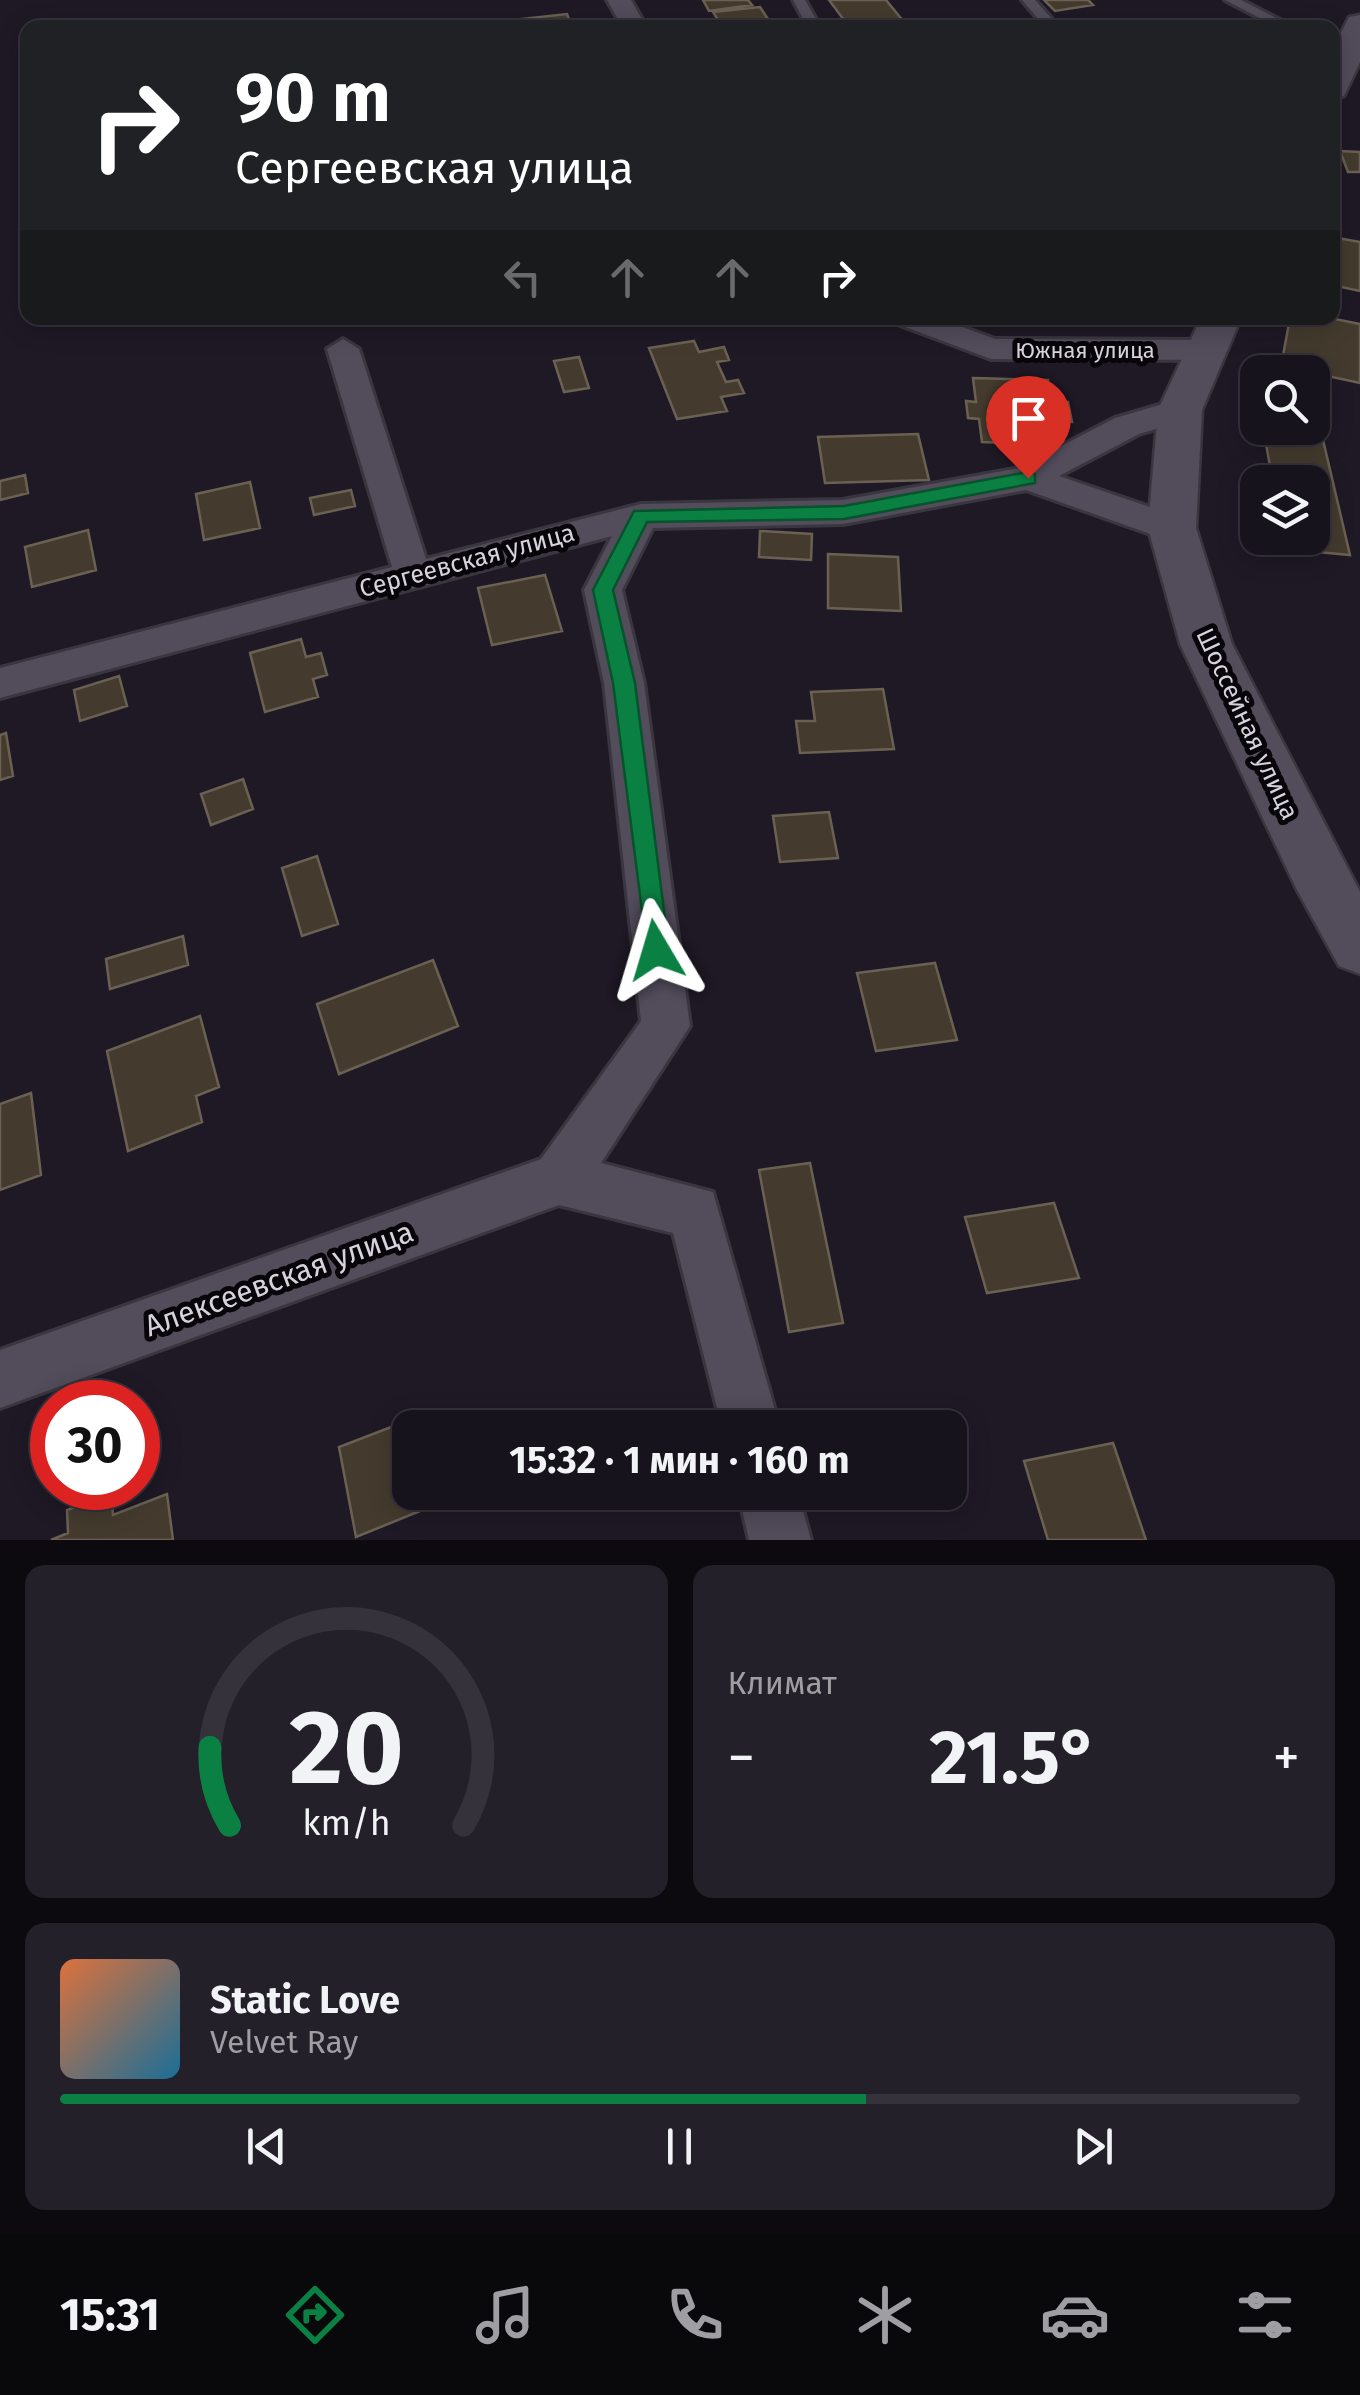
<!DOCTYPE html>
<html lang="ru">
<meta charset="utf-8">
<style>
:root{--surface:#16131c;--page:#232029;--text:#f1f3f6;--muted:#9e9ea3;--line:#35323b;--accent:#0b8043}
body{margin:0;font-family:"Fira Sans",sans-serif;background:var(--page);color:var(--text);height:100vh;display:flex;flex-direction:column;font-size:38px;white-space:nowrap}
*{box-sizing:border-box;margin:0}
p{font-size:32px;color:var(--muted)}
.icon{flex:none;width:55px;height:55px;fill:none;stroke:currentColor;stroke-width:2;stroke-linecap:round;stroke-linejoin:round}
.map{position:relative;height:1540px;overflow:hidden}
.side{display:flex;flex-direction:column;gap:25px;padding:25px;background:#0c0a0f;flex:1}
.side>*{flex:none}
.banner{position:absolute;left:20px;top:20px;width:1320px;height:305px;border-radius:20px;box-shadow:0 5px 25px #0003,0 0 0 2px var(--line);background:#202124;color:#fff;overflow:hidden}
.buttons{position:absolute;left:1240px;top:355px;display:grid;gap:20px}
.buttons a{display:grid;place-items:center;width:90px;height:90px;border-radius:20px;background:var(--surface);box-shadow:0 5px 25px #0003,0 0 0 2px var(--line);font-size:50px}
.speed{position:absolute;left:30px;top:1380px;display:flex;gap:20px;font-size:50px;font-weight:700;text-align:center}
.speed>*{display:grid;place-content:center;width:130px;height:130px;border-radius:50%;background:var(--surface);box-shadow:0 5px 25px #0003,0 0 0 2px var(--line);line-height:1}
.speed .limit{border:15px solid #d22;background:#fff;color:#111}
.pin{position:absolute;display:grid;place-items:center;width:85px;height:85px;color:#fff;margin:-102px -42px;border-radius:50% 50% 50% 0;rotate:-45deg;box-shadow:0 0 10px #0007}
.pin .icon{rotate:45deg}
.me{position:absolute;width:110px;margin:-55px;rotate:353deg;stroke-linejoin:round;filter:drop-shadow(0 0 8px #0008)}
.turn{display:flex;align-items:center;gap:35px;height:210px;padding:0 50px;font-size:45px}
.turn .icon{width:130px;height:130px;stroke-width:2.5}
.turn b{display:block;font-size:70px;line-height:85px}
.lanes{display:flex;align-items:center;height:95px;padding:0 50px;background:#0003;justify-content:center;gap:50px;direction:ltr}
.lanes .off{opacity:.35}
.big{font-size:75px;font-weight:700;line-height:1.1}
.side .card{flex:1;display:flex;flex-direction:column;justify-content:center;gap:15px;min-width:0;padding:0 35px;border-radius:20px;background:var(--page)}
.side .dial{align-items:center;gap:0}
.dial svg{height:260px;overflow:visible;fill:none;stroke:var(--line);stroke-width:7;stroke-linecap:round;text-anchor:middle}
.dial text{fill:var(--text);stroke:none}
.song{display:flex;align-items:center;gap:30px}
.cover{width:120px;height:120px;border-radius:15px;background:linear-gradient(135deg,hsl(20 70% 55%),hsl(200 70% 35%))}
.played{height:10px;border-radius:5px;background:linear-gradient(90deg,var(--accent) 65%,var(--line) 65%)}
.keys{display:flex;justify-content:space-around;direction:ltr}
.heat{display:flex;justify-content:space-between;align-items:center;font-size:55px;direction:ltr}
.side .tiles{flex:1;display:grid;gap:25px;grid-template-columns:1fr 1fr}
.card:last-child{grid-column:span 2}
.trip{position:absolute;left:392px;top:1410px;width:575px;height:100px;border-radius:20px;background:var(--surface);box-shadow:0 5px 25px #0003,0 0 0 2px var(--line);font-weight:700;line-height:100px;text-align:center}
.tab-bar{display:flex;height:160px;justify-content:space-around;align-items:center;background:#09080b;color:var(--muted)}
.tab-bar .icon{width:70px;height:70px}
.tab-bar .on{color:var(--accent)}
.tab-bar b{font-size:45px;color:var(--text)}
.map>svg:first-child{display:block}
.building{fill:#443b2e;stroke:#6a6153;stroke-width:2.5}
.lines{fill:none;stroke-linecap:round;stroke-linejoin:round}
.service-casing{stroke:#39363f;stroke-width:6}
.minor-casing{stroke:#39363f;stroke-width:6}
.secondary-casing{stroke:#39363f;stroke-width:5}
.service{fill:#524c5b;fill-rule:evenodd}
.minor{fill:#524c5b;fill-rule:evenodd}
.secondary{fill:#524c5b;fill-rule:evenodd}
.route{fill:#0b8043;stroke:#07532c;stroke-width:2.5}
.labels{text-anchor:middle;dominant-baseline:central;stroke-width:10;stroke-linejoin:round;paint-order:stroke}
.far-street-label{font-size:22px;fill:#d6d3dc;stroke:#07050a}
.street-label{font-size:25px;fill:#d6d3dc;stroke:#07050a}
.near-street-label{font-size:30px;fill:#d6d3dc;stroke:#07050a}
</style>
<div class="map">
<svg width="1360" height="1540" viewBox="0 0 1360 1540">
<rect width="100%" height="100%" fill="#1e1925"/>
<path class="building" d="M703 0H748L752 5 709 11Z
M829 0H886L909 28H850Z
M1044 0H1088L1093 5 1055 11Z
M760 7 774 28H723L713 12Z
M567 14 572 28H524L521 19Z
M1340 151 1360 152V172H1348Z
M1332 237 1360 242V291L1332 285Z
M1290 318H1330L1360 324V383L1281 366Z
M694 341 699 352 724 347 729 360 717 362 726 382 738 380 744 393 721 397 727 411 677 419 649 348Z
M579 357 589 388 564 392 554 361Z
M973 378 1048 380 1052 402H1068L1072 422 1056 421 1060 445 982 442 979 419 968 418 966 401 976 402Z
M1320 427 1350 555 1286 549 1284 538H1312V482H1273L1263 428Z
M918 434 929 480 825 483 818 437Z
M25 475 28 493 0 500V481Z
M250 482 260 528 204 540 196 494Z
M351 490 355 506 314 515 310 498Z
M88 530 96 570 32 587 25 547Z
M760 531 812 534 811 560 759 557Z
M828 554 898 557 901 611 828 608Z
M545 575 562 631 492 645 478 588Z
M301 639 306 657 321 653 327 675 313 679 318 697 265 712 250 653Z
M119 676 127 706 80 721 74 690Z
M883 689 894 749 800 753 796 721H815L811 692Z
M6 733 13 776 0 780V735Z
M243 779 253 809 211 825 201 794Z
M829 812 838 858 780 862 773 816Z
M317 856 338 924 302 936 282 868Z
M183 936 188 965 110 989 106 959Z
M433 960 458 1026 339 1074 317 1004Z
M935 963 957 1040 876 1051 857 973Z
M200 1016 219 1087 196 1096 202 1122 128 1151 107 1051Z
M31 1093 41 1175 0 1190V1104Z
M810 1163 843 1323 789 1332 759 1170Z
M1054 1203 1079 1278 987 1293 965 1217Z
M425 1414 428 1428H410V1492H421L425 1509 356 1537 339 1447Z
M1113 1443 1146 1540H1048L1024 1461Z
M111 1493 113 1515 167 1494 173 1540H51L68 1533 67 1510Z"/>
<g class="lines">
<defs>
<path id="service" d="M793 0H805L821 28H808Z
M1022 0H1035L1060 28H1046Z
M1225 0H1241L1296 28H1279Z"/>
<path id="minor" d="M607 0H631L647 28H623Z
M895 318H938L995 339 1205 340 1221 350 1205 360 991 359 900 325Z
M343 339 359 349 426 559 641 504 843 500 1019 468 1115 418 1180 399 1192 402 1197 410 1192 418 1139 434 1059 476 1185 519 1190 528 1185 537 1172 541 1159 537 1026 490 843 524 653 528 622 590 644 683 690 1026 601 1163 713 1192 780 1428H722L673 1233 559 1205 0 1408V1350L541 1159 641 1021 604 683 584 590 612 536 0 698V668L392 567 327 349Z
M738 1492H798L811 1540H749Z"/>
<path id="secondary" d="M1360 15V62L1344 96 1332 99V51L1349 17Z
M1201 318H1241L1202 410 1196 528 1232 644 1360 892V974L1339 966 1297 890 1180 644 1148 528 1158 410Z"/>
</defs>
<use href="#service" class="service-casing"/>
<use href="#minor" class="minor-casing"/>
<use href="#secondary" class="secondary-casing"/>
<use href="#service" class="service"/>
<use href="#minor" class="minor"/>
<use href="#secondary" class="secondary"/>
</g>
<path class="route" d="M1028 472 1035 474V483L844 519 647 522 613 590 635 683 669 950 665 958H648L613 683 593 590 634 511 844 506Z"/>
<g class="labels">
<g class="far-street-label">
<text x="1085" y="350">Южная улица</text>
</g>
<g class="street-label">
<text transform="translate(467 561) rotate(-15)">Сергеевская улица</text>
<text transform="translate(1247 724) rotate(65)">Шоссейная улица</text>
</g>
<g class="near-street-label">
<text transform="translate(279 1279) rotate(-20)">Алексеевская улица</text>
</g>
</g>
</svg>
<div class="buttons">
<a><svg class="icon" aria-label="search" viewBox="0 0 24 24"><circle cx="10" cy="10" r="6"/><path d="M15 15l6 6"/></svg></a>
<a><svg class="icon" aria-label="layers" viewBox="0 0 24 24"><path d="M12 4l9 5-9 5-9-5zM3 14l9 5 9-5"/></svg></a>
</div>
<div class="speed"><div class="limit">30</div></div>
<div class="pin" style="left:1028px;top:478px;background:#d93025"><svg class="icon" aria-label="arrive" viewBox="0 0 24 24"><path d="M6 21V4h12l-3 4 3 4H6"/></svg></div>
<svg class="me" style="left:656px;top:950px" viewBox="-20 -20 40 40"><path d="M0-17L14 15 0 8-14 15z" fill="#0b8043" stroke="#fff" stroke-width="4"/></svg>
<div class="trip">15:32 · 1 мин · 160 m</div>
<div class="banner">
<div class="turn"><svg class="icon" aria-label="right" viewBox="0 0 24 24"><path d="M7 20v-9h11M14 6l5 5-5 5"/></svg><div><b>90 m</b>Сергеевская улица</div></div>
<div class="lanes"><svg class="icon off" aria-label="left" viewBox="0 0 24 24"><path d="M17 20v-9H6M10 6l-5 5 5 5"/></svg><svg class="icon off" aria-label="ahead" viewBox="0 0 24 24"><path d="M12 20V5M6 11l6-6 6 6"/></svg><svg class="icon off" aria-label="ahead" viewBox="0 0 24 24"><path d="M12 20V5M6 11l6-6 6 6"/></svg><svg class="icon" aria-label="right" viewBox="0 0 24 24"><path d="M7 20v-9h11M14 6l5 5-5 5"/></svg></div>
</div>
</div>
<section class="side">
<div class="tiles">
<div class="card dial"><svg viewBox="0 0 100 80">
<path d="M14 69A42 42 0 1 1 86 69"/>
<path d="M14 69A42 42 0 0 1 8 45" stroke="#0b8043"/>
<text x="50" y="56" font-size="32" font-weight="700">20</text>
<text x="50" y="72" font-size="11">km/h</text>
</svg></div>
<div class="card"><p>Климат</p>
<div class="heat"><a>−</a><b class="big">21.5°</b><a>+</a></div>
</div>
<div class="card">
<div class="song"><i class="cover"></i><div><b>Static Love</b><p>Velvet Ray</p></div></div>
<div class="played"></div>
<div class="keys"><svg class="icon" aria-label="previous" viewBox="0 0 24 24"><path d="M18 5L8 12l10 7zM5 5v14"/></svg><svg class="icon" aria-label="pause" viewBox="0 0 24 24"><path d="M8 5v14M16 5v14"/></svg><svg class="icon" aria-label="next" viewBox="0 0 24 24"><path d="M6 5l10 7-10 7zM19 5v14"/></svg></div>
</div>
</div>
</section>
<nav class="tab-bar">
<b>15:31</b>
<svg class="icon on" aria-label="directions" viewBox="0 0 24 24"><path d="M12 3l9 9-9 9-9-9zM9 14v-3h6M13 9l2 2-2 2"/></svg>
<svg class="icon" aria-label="music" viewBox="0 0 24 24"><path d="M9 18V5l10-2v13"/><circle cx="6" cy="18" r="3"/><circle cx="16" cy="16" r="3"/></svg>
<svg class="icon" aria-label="phone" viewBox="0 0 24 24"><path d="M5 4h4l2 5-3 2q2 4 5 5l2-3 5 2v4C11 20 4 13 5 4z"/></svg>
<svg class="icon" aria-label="climate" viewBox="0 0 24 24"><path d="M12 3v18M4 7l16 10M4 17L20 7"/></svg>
<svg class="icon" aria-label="car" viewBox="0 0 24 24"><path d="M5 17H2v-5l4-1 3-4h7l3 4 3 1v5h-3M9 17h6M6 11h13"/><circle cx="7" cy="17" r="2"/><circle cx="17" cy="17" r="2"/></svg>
<svg class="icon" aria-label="filters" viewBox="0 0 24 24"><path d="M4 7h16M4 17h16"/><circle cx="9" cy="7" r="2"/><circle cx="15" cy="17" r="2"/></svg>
</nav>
